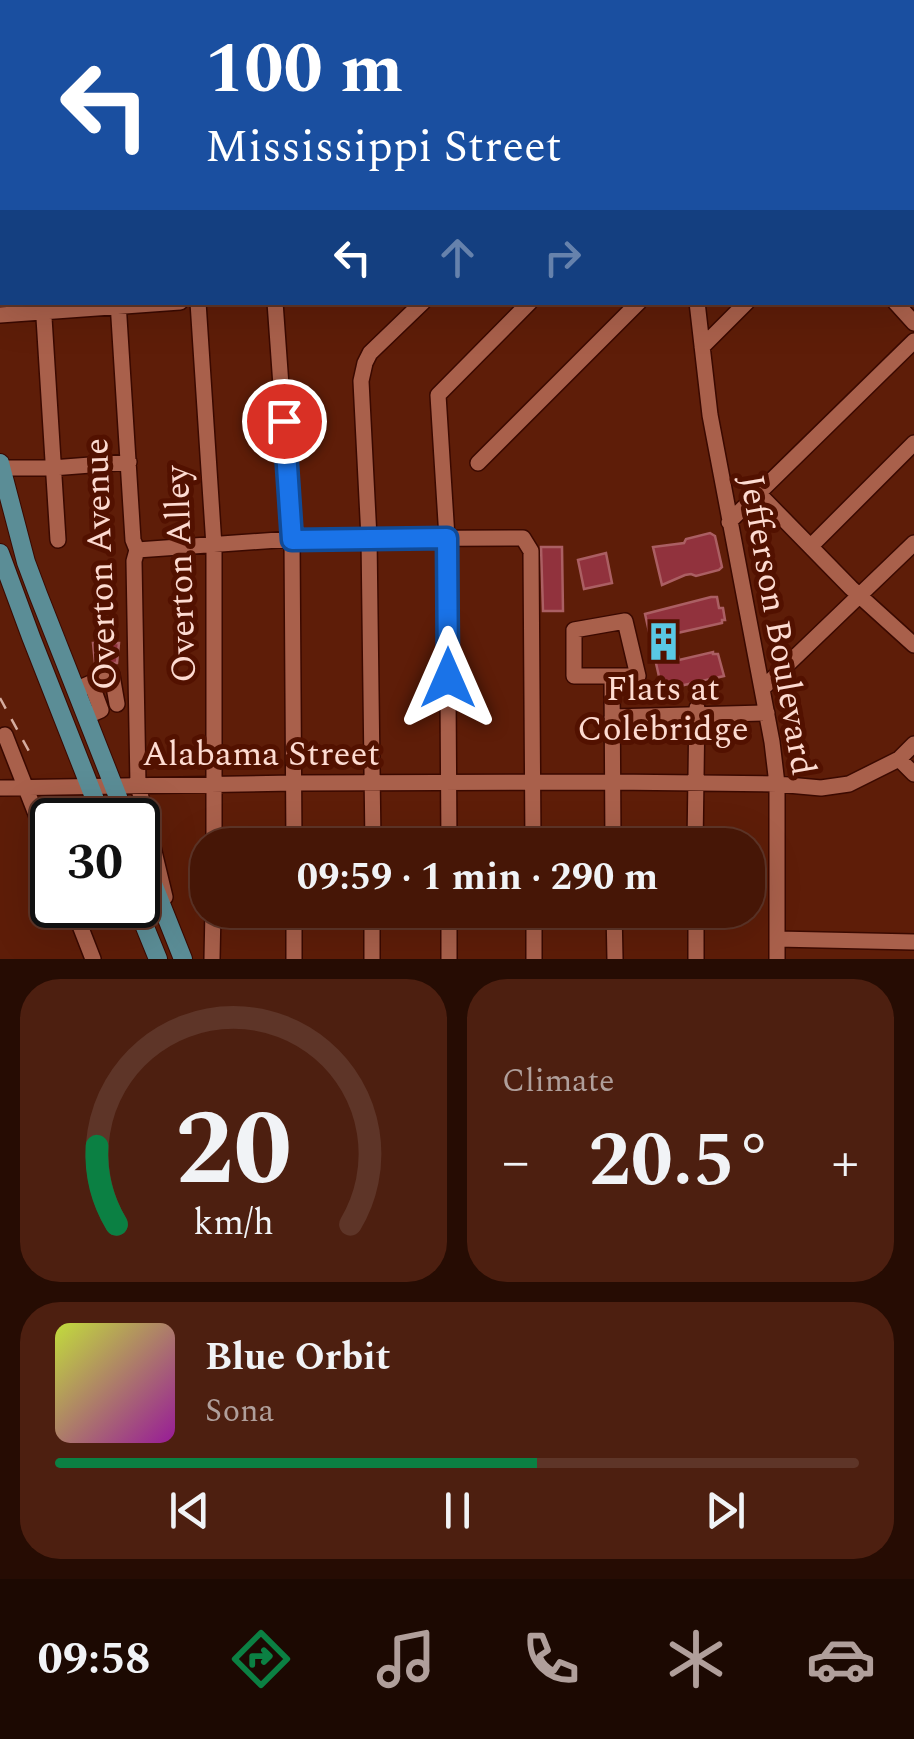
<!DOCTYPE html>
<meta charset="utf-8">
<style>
:root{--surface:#461606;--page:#4d1f10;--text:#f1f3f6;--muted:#b09f9b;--line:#5e3528;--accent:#0b8043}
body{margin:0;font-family:Spectral,serif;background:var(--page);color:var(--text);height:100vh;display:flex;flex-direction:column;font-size:38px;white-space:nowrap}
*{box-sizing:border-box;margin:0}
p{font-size:32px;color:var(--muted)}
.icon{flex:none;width:55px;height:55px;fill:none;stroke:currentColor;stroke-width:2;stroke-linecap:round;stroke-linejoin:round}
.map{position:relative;height:959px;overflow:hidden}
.panel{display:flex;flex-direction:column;gap:20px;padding:20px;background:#260c03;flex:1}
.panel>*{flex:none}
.guide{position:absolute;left:0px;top:0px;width:915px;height:305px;box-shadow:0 10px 40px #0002,0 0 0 2px var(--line);background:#1a4fa0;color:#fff;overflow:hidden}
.speed{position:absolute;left:30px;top:798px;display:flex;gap:20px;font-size:50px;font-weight:700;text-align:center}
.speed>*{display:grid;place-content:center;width:130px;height:130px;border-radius:50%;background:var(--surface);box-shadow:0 10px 40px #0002,0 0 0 2px var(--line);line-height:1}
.speed .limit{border:5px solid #111;border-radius:15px;background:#fff;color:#111}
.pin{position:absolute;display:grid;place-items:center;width:85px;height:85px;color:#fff;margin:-42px;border:5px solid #fff;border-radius:50%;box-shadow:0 2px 10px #0007}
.me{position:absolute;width:110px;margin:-55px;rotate:0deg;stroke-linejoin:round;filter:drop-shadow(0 0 8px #0008)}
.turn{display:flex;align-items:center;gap:35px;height:210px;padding:0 40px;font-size:45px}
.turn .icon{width:130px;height:130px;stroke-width:2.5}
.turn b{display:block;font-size:70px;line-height:85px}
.lanes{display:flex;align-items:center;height:95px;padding:0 40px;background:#0003;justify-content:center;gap:50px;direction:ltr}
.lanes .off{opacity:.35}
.big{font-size:75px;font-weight:700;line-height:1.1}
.panel .widget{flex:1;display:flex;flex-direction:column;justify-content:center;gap:15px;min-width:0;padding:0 35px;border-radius:40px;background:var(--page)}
.panel .dial{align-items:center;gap:0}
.dial svg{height:260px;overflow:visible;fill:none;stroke:var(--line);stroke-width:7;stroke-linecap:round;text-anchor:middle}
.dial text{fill:var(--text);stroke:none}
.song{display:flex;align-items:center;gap:30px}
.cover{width:120px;height:120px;border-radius:15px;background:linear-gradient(135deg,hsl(70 70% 55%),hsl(300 70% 35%))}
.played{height:10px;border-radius:5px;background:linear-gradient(90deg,var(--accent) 60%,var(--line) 60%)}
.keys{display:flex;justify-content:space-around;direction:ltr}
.heat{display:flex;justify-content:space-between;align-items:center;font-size:55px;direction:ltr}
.panel .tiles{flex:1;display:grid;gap:20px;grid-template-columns:1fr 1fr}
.widget:last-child{grid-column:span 2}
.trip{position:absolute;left:190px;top:828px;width:575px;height:100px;border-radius:40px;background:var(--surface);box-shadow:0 10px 40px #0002,0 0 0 2px var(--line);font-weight:700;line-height:100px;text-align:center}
.dock{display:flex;height:160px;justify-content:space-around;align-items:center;background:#1c0902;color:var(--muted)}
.dock .icon{width:70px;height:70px}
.dock .active{color:var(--accent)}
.dock b{font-size:45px;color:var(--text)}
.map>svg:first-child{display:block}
.building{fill:#91323d;stroke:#ab5f63;stroke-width:2.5}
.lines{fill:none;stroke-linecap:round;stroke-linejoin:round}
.minor-casing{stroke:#3a0900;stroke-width:18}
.major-casing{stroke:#3a0900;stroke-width:20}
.minor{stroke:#a9604b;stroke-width:15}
.major{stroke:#5b8d96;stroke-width:18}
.rail{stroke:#d5ac9f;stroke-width:2.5;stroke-dasharray:12 12;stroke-linecap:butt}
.route-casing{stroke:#114b97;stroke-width:25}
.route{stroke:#1a73e8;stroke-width:18}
.labels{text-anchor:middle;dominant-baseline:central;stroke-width:10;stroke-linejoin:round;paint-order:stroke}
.street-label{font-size:35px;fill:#fddbd1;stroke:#521100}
.poi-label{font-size:35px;fill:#fddbd1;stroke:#521100}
</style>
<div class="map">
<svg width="914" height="959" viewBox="0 0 914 959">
<rect width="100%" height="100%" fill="#5e1d08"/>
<path class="building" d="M710 533 715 536 722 567 719 570 696 576 691 574 685 575 662 585 653 547 684 543 686 539Z
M541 547H562L563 611H543Z
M606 553 612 583 584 589 578 560Z
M711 597H717L719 608H723L725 620H722V623L673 634 679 660 713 652V654H718L724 676 662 690 645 614Z
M93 643H119L117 663H95Z"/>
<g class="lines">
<defs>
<path id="minor" d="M22 0V2
M175 0V2
M407 0 410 2
M665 0V2
M294 1 308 2
M98 2V0
M533 2 535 0
M626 2 629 0
M738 2 740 0
M834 2 837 0
M912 34 914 32
M912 140 914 138
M912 220 914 222
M43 302 58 540
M118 302 133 540 137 550 134 561 138 785 165 897
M198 302 214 546V845
M275 302 292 539 294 845
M697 302 710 415 772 742 777 784V959
M895 302 914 323
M0 315 180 302
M702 347 747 302
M478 463 639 302
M1 468H52L129 462
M758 493 851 588 914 645
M729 522 914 341
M811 546 914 443
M137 550 292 539 523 538 531 551 533 845
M625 621 638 676H574V630Z
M612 677 613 845
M91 683 112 675 117 704
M763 688 914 543
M77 689 91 683 101 710 87 716
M612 717 767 713
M5 735 52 855
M899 759 914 774
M0 788 294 783 612 782 777 784 821 788 849 784 899 759 914 744
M373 845 369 538 361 381 365 363 370 353 423 302
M449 845 447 538 438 395 530 302
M695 845 697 708
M72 905 93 959
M294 910V959
M534 910V959
M614 910 615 959
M696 910V959
M777 939 914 942
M212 959 213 910
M372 959V910
M449 959V910"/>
<path id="major" d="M0 463 26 562 38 594 127 820
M0 553 31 637 103 820
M138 846 183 959
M136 905 158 959"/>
</defs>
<use href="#minor" class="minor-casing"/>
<use href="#major" class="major-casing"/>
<use href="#minor" class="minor"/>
<use href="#major" class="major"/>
<path class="rail" d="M0 698 31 755"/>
</g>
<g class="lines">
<defs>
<path id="route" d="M284 421 292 540 447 538 448 678"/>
</defs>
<use href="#route" class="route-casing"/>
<use href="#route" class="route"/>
</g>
<defs>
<symbol id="building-bare" viewBox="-9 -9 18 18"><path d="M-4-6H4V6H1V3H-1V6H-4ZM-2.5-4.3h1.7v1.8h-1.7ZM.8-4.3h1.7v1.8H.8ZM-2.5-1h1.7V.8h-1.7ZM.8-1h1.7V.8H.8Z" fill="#59c8e4" stroke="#521100" stroke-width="2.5" paint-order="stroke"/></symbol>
</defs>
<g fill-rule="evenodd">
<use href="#building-bare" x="636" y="614" width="55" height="55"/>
</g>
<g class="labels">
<g class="street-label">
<text transform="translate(101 564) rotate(-92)">Overton Avenue</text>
<text transform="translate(181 574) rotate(-92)">Overton Alley</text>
<text transform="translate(777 625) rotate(80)">Jefferson Boulevard</text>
<text x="261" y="754">Alabama Street</text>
</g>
<g class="poi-label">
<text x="663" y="689">Flats at<tspan x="663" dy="40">Colebridge</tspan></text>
</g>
</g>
</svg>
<div class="speed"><div class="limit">30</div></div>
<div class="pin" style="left:284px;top:421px;background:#d93025"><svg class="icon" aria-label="arrive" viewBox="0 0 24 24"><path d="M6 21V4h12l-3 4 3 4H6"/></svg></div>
<svg class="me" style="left:448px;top:678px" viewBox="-20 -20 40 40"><path d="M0-17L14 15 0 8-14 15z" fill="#1a73e8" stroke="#fff" stroke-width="4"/></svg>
<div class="trip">09:59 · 1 min · 290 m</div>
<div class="guide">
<div class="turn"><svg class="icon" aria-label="left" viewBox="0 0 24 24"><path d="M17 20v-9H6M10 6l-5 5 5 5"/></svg><div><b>100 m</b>Mississippi Street</div></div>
<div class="lanes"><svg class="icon" aria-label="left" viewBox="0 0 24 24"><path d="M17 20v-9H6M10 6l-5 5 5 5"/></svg><svg class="icon off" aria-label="ahead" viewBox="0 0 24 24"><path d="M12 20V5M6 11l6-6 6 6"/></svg><svg class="icon off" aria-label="right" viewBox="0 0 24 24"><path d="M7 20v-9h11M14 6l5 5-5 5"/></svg></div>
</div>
</div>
<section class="panel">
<div class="tiles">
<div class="widget dial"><svg viewBox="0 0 100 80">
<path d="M14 69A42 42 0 1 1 86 69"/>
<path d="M14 69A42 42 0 0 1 8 45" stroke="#0b8043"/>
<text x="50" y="56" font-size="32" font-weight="700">20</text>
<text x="50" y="72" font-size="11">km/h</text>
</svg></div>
<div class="widget"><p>Climate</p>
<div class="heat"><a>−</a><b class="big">20.5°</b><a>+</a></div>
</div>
<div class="widget">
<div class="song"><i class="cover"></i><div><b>Blue Orbit</b><p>Sona</p></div></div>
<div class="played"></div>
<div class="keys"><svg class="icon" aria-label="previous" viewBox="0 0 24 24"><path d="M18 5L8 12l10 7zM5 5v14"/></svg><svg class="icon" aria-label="pause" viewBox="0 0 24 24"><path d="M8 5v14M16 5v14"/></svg><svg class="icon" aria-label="next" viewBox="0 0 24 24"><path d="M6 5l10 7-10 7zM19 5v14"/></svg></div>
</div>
</div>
</section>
<nav class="dock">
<b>09:58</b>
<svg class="icon active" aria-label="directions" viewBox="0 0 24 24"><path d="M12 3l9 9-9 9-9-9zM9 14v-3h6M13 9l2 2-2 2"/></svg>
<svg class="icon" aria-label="music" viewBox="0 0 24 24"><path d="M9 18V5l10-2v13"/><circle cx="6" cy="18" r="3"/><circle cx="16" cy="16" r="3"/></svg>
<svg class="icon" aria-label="phone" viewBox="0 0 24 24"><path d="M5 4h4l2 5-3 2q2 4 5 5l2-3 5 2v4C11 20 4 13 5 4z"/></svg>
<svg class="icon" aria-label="climate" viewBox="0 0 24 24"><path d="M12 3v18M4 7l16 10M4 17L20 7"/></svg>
<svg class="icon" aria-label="car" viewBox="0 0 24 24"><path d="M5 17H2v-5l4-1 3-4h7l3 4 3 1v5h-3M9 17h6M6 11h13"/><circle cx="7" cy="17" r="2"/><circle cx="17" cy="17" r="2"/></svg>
</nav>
